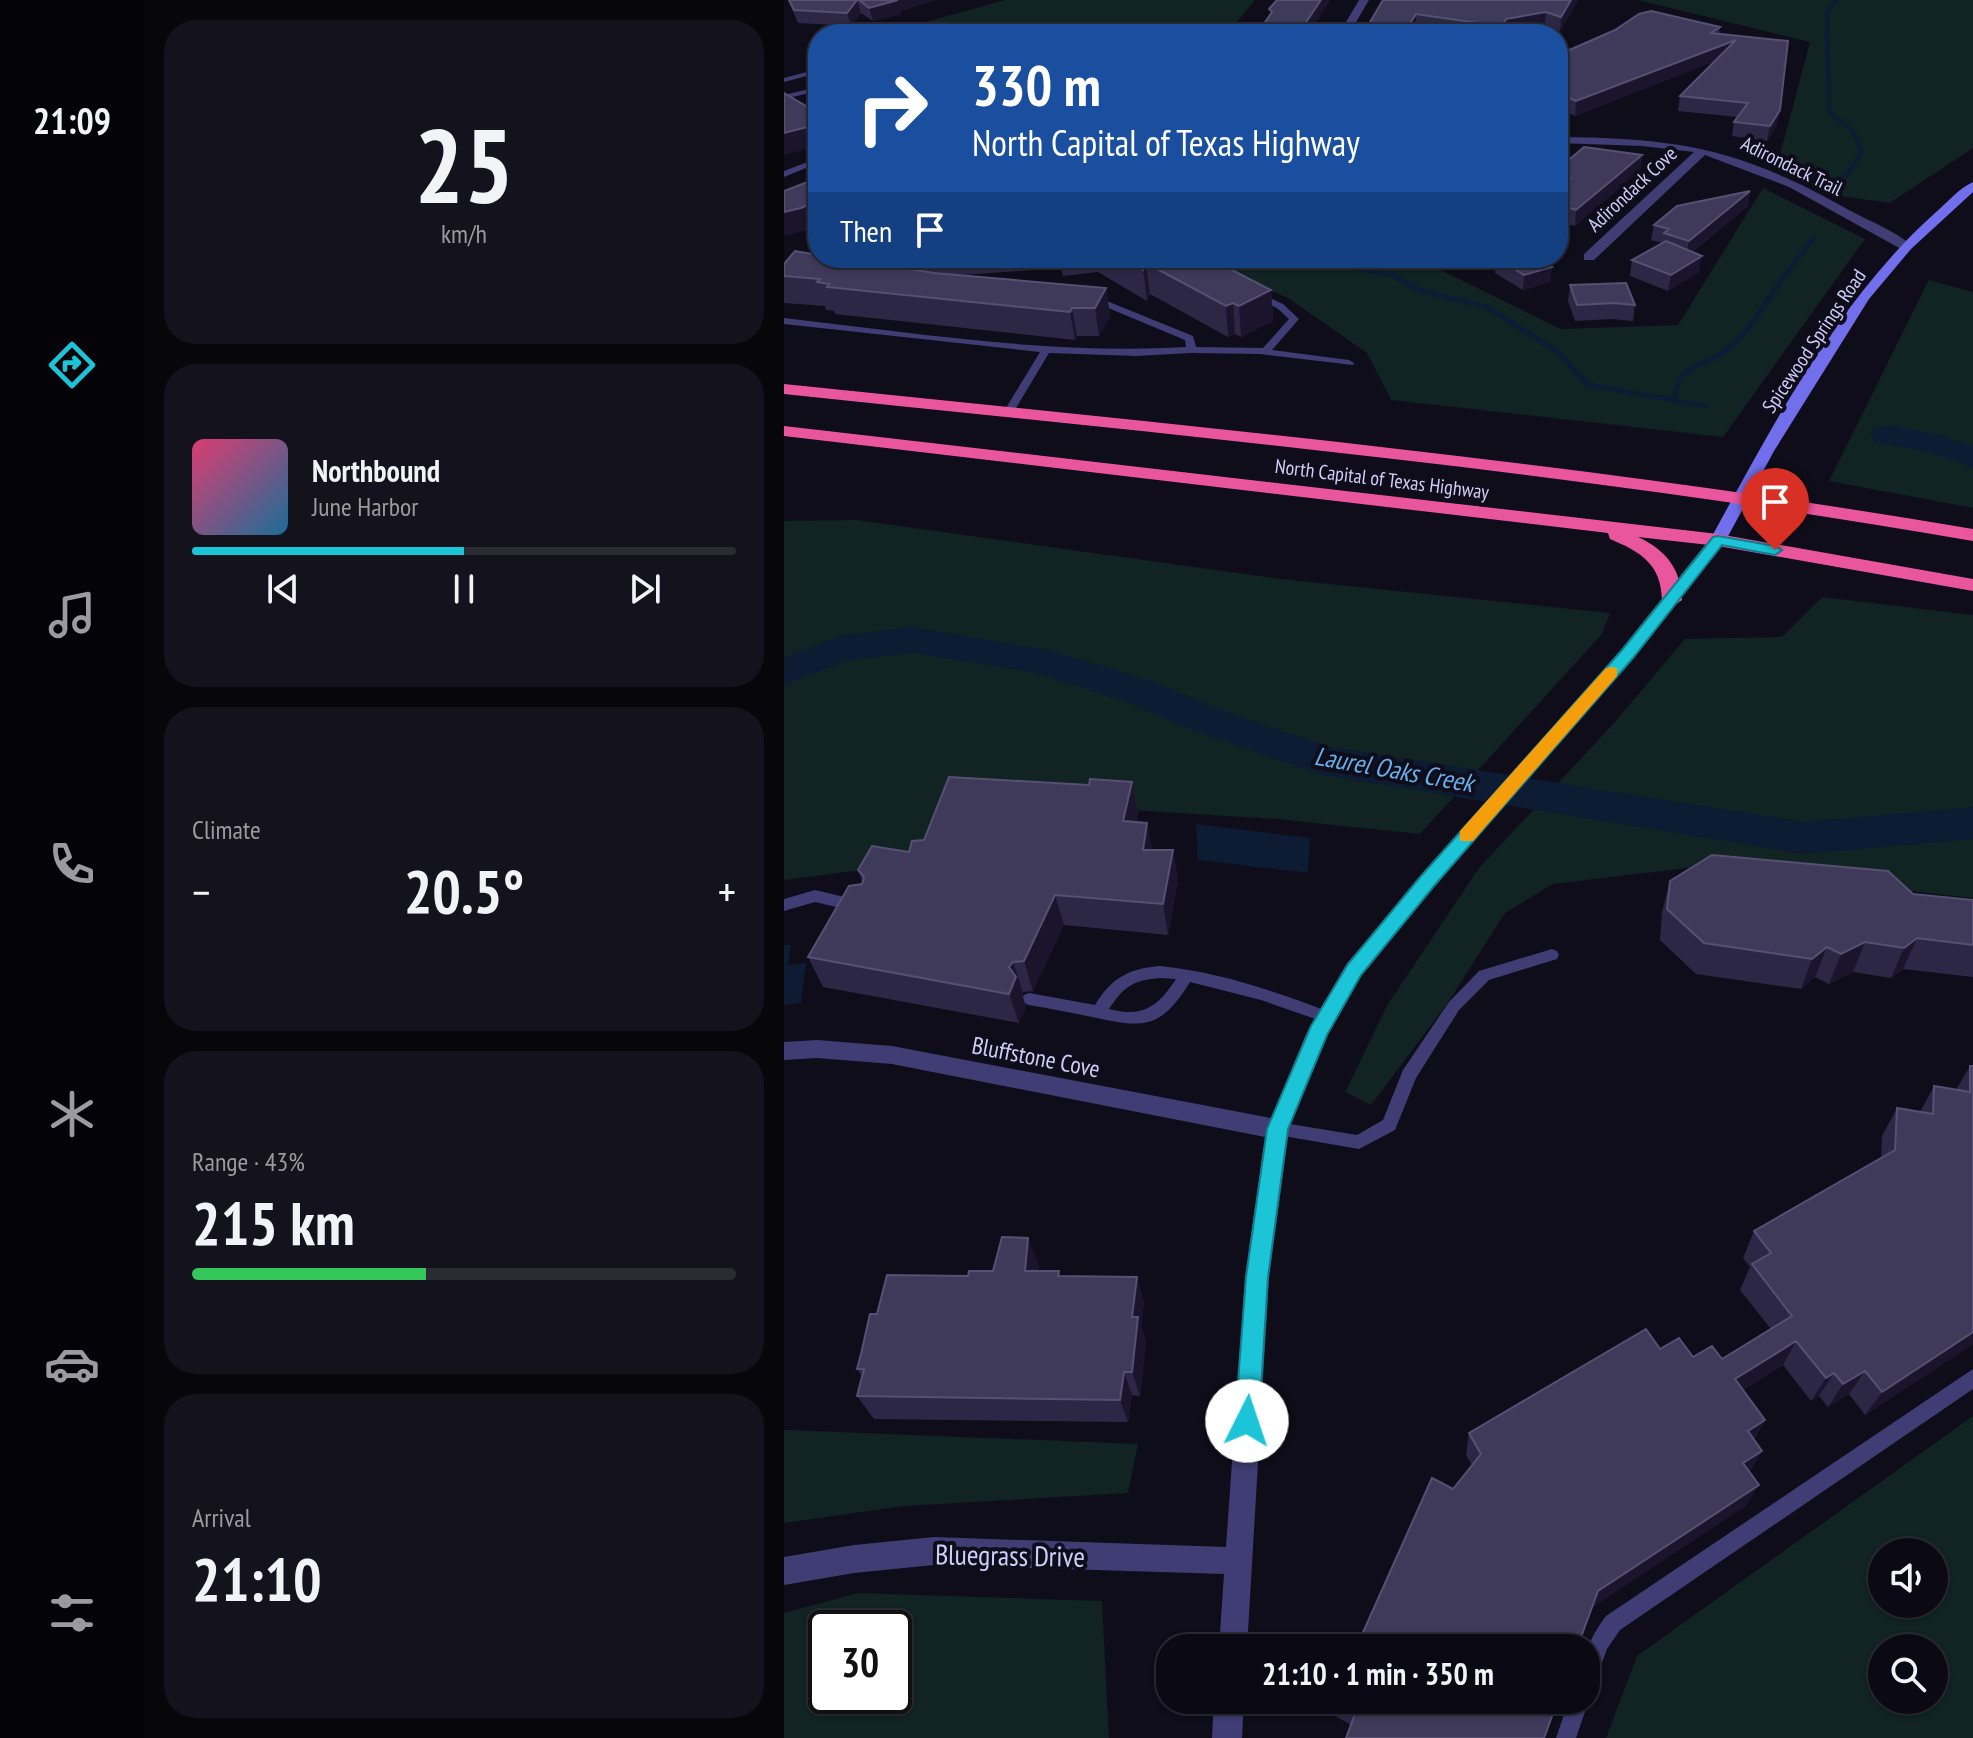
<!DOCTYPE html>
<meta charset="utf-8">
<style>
:root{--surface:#0b0a14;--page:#14131d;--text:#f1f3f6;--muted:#9a9aa0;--line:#2b2b34;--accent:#1bc4d7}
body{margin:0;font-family:"PT Sans Narrow",sans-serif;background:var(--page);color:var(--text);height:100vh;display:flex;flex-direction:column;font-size:30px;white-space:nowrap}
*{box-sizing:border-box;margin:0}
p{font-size:26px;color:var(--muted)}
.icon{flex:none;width:44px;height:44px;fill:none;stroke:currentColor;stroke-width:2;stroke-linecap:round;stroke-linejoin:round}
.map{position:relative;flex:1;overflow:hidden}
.sheet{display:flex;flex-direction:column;gap:20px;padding:20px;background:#06060b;width:640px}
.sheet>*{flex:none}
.top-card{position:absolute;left:24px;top:24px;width:760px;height:244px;border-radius:32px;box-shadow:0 2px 6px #0004,0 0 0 2px var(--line);background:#1a4fa0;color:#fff;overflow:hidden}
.controls{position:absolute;left:1084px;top:1538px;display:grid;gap:16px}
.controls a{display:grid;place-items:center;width:80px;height:80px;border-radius:50%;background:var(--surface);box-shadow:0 2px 6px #0004,0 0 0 2px var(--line);font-size:40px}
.speed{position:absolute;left:24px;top:1610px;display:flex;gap:16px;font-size:40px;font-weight:700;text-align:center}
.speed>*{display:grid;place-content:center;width:104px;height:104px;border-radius:50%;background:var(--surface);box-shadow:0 2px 6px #0004,0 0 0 2px var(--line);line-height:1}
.speed .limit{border:4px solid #111;border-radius:12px;background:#fff;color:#111}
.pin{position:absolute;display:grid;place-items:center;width:68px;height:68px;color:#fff;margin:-82px -34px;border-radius:50% 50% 50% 0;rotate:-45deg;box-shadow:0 0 8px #0007}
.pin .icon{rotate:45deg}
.me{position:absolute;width:88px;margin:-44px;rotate:4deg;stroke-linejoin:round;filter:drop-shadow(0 0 6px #0008)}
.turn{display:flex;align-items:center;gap:28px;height:168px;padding:0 32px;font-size:36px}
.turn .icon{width:104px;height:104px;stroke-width:2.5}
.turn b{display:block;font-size:56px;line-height:68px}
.then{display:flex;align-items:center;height:76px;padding:0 32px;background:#0003;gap:16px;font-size:30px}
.big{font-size:60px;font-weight:600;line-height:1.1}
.sheet .card{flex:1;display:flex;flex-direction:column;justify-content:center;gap:12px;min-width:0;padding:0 28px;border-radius:32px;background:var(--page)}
.sheet .dial{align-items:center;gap:0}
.dial b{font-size:104px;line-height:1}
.song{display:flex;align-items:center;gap:24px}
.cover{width:96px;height:96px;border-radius:12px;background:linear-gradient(135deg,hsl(340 70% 55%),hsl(200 70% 35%))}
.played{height:8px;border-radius:4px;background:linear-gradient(90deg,var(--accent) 50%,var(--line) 50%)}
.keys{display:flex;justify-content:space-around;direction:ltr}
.heat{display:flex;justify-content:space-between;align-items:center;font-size:44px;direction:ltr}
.charge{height:12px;border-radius:6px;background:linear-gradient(90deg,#34c759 43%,var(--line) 0)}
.trip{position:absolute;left:372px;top:1634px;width:444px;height:80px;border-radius:32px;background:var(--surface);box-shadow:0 2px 6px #0004,0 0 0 2px var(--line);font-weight:600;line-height:80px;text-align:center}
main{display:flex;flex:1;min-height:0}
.tabs{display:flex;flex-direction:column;width:144px;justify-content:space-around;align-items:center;background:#040408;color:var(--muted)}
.tabs .icon{width:56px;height:56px}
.tabs .on{color:var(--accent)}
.tabs b{font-size:36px;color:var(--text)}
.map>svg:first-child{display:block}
.green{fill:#112323;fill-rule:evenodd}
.water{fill:#0d1b33}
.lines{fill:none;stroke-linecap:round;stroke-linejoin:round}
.stream-far1{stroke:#0d1b33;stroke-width:4}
.stream{stroke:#0d1b33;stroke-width:5}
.river{fill:#0d1b33;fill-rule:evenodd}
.lane{fill:#3f3d74;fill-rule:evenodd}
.street{fill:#3f3d74;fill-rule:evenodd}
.secondary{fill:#726fed;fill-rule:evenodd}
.highway{fill:#ea569d;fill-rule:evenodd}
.wall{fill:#2d2746}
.shaded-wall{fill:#1a152d}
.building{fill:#3f395a;stroke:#565073;stroke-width:2}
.route{fill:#1bc4d7;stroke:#127f8c;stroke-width:2}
.slow{fill:#f59e0b}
.labels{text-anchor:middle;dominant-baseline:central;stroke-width:8;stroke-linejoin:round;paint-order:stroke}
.far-street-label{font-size:20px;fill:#d1ccf9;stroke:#0f0d1a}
.street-label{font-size:24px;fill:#d1ccf9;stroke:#0f0d1a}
.water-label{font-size:26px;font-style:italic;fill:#67afec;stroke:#0f0d1a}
.near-street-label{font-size:28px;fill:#d1ccf9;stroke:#0f0d1a}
</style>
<main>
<nav class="tabs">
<b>21:09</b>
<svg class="icon on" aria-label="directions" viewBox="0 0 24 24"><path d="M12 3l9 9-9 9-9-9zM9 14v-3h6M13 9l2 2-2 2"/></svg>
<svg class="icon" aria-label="music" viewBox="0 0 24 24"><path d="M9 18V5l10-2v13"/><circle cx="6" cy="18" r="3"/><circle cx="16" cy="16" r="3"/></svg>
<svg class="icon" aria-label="phone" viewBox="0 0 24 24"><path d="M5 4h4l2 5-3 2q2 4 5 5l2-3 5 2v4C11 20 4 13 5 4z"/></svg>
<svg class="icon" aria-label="climate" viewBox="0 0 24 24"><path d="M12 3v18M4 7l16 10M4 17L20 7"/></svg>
<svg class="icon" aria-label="car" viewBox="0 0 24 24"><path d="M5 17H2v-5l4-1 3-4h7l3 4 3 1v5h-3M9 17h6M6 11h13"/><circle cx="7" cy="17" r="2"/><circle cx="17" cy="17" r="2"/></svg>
<svg class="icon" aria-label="filters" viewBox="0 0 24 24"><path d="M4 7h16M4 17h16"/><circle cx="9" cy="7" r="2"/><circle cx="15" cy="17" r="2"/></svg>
</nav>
<section class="sheet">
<div class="card dial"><b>25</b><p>km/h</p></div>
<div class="card">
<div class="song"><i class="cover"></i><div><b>Northbound</b><p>June Harbor</p></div></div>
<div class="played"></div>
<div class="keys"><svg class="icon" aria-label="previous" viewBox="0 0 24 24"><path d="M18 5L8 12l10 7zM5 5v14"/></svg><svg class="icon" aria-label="pause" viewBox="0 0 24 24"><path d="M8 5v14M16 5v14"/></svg><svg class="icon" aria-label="next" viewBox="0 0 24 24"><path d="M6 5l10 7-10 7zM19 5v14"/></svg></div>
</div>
<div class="card"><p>Climate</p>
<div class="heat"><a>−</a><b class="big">20.5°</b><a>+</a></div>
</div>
<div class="card"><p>Range · 43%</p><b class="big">215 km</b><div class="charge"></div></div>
<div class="card"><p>Arrival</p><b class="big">21:10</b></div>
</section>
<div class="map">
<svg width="1189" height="1738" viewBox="0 0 1189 1738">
<rect width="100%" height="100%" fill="#0f0d1a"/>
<path class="green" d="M221 0H471L443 34H98Z
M854 0H1189V148L1106 203 1049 195 993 166 1026 42Z
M979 188 1081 239 939 437 607 400 583 353 504 298 408 258H632L777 329 894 325Z
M1145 280 1189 292V508L1045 481Z
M73 520 497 579 826 613 818 634 636 834 493 819 167 799 133 863 0 880V521Z
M1038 597 1189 615V898L911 867 769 884 721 913 663 1004 587 1105 561 1092 604 1004 695 868 830 723 901 639 998 637Z
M1189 1416V1738H822L853 1656ZM1098 1552H1150V1604H1098ZM1098 1648H1150V1700H1098Z
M0 1430H4L354 1444 344 1493 120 1506 0 1523Z
M74 1593 318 1601 325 1738H0V1613ZM42 1628H110V1696H42Z"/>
<path class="water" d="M412 824 526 838 524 873 414 860Z
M0 945H7L4 965 22 963 17 1003 0 1005Z"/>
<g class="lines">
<path class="stream-far1" d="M1053 0 1043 11 1045 112 1069 131 1078 152 1060 179
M524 258 614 277
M1000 277 1030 237"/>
<path class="stream" d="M609 275 635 290 703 307 774 352 804 385 921 406
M890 401C895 359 918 370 944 349 964 334 986 295 1001 275"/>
<path class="river" d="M1103 425 1156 435 1189 446V468L1148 453 1091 442 1086 435 1091 428Z
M129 627 265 650 368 681 439 711 542 746 1020 822 1189 807V839L1020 854 539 775 411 731 340 701 248 672 129 653 66 660 0 685V657L60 635Z"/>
<path class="lane" d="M34 69V73L0 82V78Z
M34 87V91L0 99V95Z
M34 158V163L0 177V171Z
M115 258H125L124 278 130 281V285H124L114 279Z
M471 291 499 304 515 319 488 350 565 360 570 363 569 365 476 354 407 353 352 356 265 353 229 413 224 416 219 413 256 352 0 324V318C133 333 267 355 402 347L401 340 305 300 303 298 308 295 409 336 412 347 479 348 505 319 493 308 468 296V292Z
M31 890 73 900 78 902 80 906 78 910 73 912 31 902 0 911V899Z
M768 949 773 951 775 955 773 959 705 980 675 1010 632 1078 611 1130 575 1149 488 1134 486 1129 488 1124 494 1122 573 1135 599 1120 619 1070 665 1002 695 971Z
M376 966C436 972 493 992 548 1013L551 1017 548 1021 543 1023 477 1000 406 982C378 1027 362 1029 313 1018 290 1013 268 1009 245 1005L240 1003 237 999 240 995 245 993 311 1005C327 978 346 968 376 966ZM376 978 392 979C374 1007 358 1018 325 1009 340 986 350 980 376 978Z
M1189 1369V1389L836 1630 823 1649 809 1687 802 1690C802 1654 800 1646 822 1616Z
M802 1693 805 1700 792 1738H772L785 1700H802Z"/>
<path class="street" d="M575 0H585L565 34H555Z
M774 137C897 138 957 149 1065 210 1085 221 1112 231 1128 246L1117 249 1005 187 921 155 810 260H800V254L910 152 858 146 774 143Z
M934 535 940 536V544L849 658 650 886 577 975 543 1035 523 1082 505 1129 485 1277 463 1648H435L440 1574 150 1565 70 1573 0 1585V1557L70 1545 150 1537 442 1547 461 1277 481 1137 108 1064 33 1058 0 1060V1042L33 1040 108 1046 487 1118 523 1032 563 963 837 650 928 536Z
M430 1700H460L458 1738H428Z"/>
<path class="secondary" d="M1189 182V192L1127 249 1085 299 990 451 942 540 934 545 928 544 926 540C988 426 1054 300 1151 213 1163 203 1175 188 1189 182Z"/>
<path class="highway" d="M0 384C397 425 795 462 1189 529V541C795 472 398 436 0 394Z
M0 426 934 534 1189 579V591L934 546 854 537C882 550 897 569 898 600L888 607 878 600C877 564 857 552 826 539L824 533 0 436Z"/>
</g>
<path class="wall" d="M4 0H151L117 11V14L89 21 77 13 67 26 14 23Z
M599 0H794L776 31 761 26 721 33 720 34H676L632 28Z
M936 27 935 33 993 125 983 141 948 136 950 122 954 117 894 111 896 96 931 61 791 116 781 111 774 115V55Z
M858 155 856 170 791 226 784 224 774 231V169Z
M966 191 964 206 908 252 915 272 884 291 846 276 848 260 878 243 867 240 870 225Z
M131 258H275L276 268 178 275 322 288 326 316 315 336H293L291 340 51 314 50 311 42 310 41 306 0 303V264L134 270Z
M275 258H425L487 290 489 321 457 337 451 334 444 337 366 294 363 301 314 272 279 276Z
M712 258 768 267 766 282 739 290 711 273Z
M786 285 851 305 849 321 828 319 791 321 784 301Z
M348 782 354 813 352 822 363 823 368 850H389L394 881 384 935 280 925 249 991 239 992 238 994 242 1007 235 1023 39 987 24 957 78 884V881L74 870 125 852 140 840 305 785Z
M886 881 1129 894 1189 900V977L1119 969 1107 978 1069 972 1045 984 1031 977 1017 989 912 974 876 940 878 912Z
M1186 1066 1189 1344 1081 1415 1065 1394 1044 1407 1035 1396 1027 1401 999 1365 959 1390 981 1420 970 1440 978 1451 965 1472 962 1506 669 1489 688 1465 682 1455 685 1433 876 1349 909 1357 938 1359 987 1329 956 1290 966 1267 959 1258 970 1231 1097 1158 1098 1136 1113 1108 1136 1112 1150 1086 1172 1090Z
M255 1264 254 1271H275L276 1276 360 1302 357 1327 362 1342 356 1396 348 1395 344 1422 90 1419 73 1396 78 1376 73 1369 93 1314 184 1276Z
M549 1700H774L567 1725 550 1715Z"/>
<path class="shaded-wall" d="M73 0 77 13 67 26 63 13Z
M112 0H151L117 11V14L89 21 85 8Z
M537 0H545L546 1 524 34H514Z
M787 0H794L776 31 777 17Z
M762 12 761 26 720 34 722 19Z
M632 14V28L628 34H619Z
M952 40 950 54 791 116 792 101Z
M783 97 781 111 774 115V101Z
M996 110 993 125 983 141 986 126Z
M34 123V146L0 155V133Z
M858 155 856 170 791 226 792 210Z
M966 191 964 206 902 256 905 241Z
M34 200V226L24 230 0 236V212Z
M786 208 784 224 774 231V217Z
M918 256 915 272 884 291 887 275Z
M362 263 366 294 363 301 359 270Z
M768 267 766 282 739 290 740 275Z
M322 288 326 316 315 336 311 308Z
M487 290 489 321 457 337 455 306Z
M449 303 451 334 444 337 442 306Z
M288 308 293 336 291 340 286 312Z
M348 782 354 813 345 852 339 821Z
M363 823 369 854 359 850Z
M389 850 394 881 384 935 379 904Z
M271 895 280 925 249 991 240 961Z
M1133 938 1119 969 1107 978 1120 948Z
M1081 942 1069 972 1045 984 1057 954Z
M1043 947 1031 977 1017 989 1028 959Z
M229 962 239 992 238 994 242 1007 235 1023 225 994V967Z
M244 1238 255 1264 251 1296 241 1271Z
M353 1277 360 1302 357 1327 362 1342 356 1396 348 1372V1317Z
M1189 1332V1344L1081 1415 1098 1392Z
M1012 1341 999 1365 939 1402 951 1379Z
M1081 1371 1065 1394 1044 1407 1059 1384Z
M340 1372 348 1395 344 1422 336 1400Z
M1050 1373 1035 1396 1027 1401 1042 1378Z
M981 1420 968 1443 964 1431Z
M978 1451 965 1472 959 1463Z
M975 1485 962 1506 806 1609 814 1591Z"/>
<path class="building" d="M5 0H73L63 13 10 10Z
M75 0H114L85 8Z
M493 0H537L514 34H473L488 12 485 9Z
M599 0H787L777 17 762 12 722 19 720 23H694L632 14 619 34H579Z
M867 11 936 27 927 33 1004 41 996 110 986 126 950 122 964 103 896 96 952 40 792 101 783 97 774 101V55L831 30 855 14Z
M0 93 34 113V123L31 125 0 133Z
M800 147 858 155 792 210 786 208 774 217V185L786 178 774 174V169Z
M34 178V200L17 208 0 212V191Z
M966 191 905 241 880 233 885 229 870 225 893 206Z
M882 241 918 256 887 275 848 260Z
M11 251 34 255V258H55L150 273 322 288 311 308H288L286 312 43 287 45 284 33 282 36 279 0 276V264Z
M338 258H425L487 290 455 306 449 303 442 306 362 263 359 270Z
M713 258H754L768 267 740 275Z
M842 283 851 305 830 303 793 305 786 285Z
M165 777 305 785 306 779 348 782 339 821 363 823 359 850H389L379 904 271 895 240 961 229 962 225 967 232 977 225 994 24 957 65 886 78 884 80 877 74 870 88 846 125 852 128 841 140 840Z
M928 855 1104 871 1129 894 1189 900V945L1133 938 1120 948 1081 942 1057 954 1043 947 1028 959 920 943 883 909 886 881Z
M1186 1066H1189V1332L1098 1392 1081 1371 1059 1384 1050 1373 1042 1378 1012 1341 951 1379 981 1420 964 1431 978 1451 959 1463 975 1485 814 1591 793 1648H572L648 1478 669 1489 697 1454 685 1433 862 1329 876 1349 895 1338 909 1357 928 1346 938 1359 1008 1316 968 1264 987 1253 970 1231 1111 1150 1113 1108 1149 1114 1150 1086 1186 1092Z
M218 1237 244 1238 241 1271H275L274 1276 353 1277 348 1317H354L348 1372H340L336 1400 73 1396 80 1369H73L77 1354 86 1314H93L103 1275 184 1276 185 1271H209Z
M549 1700H774L760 1738H562L571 1714Z"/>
<path class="route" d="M934 536 991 546 998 550 991 555 938 545 849 658 650 886 577 975 543 1035 504 1129 484 1277 475 1421 472 1430 463 1433 455 1430 451 1421 462 1277 483 1129 527 1026 564 964 637 876 838 650 929 537Z"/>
<path class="slow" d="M827 667 833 668V676L689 841H676V831L822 668Z"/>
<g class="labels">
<g class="far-street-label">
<text transform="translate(1008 166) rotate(26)">Adirondack Trail</text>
<text transform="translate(848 189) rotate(-43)">Adirondack Cove</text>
<text transform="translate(1030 341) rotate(-56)">Spicewood Springs Road</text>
<text transform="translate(598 479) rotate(7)">North Capital of Texas Highway</text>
</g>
<g class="street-label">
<text transform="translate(252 1057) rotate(11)">Bluffstone Cove</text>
</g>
<g class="water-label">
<text transform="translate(610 769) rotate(10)">Laurel Oaks Creek</text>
</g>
<g class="near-street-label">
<text transform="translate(226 1555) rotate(1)">Bluegrass Drive</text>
</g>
</g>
</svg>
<div class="controls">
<a><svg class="icon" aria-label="sound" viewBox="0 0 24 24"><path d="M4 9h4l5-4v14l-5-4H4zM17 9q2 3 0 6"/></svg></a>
<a><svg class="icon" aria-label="search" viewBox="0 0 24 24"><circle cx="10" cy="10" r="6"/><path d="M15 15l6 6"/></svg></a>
</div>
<div class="speed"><div class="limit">30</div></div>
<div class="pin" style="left:991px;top:550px;background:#d93025"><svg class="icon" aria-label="arrive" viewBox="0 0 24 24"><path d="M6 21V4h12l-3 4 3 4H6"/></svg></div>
<svg class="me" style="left:463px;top:1421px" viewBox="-20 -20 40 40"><circle r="19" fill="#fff"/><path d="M0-13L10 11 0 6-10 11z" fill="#1bc4d7"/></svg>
<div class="trip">21:10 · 1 min · 350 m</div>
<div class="top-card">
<div class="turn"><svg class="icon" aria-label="right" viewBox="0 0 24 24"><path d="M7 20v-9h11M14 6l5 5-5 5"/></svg><div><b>330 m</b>North Capital of Texas Highway</div></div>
<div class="then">Then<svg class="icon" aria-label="arrive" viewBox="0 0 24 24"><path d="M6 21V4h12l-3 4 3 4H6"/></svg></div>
</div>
</div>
</main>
